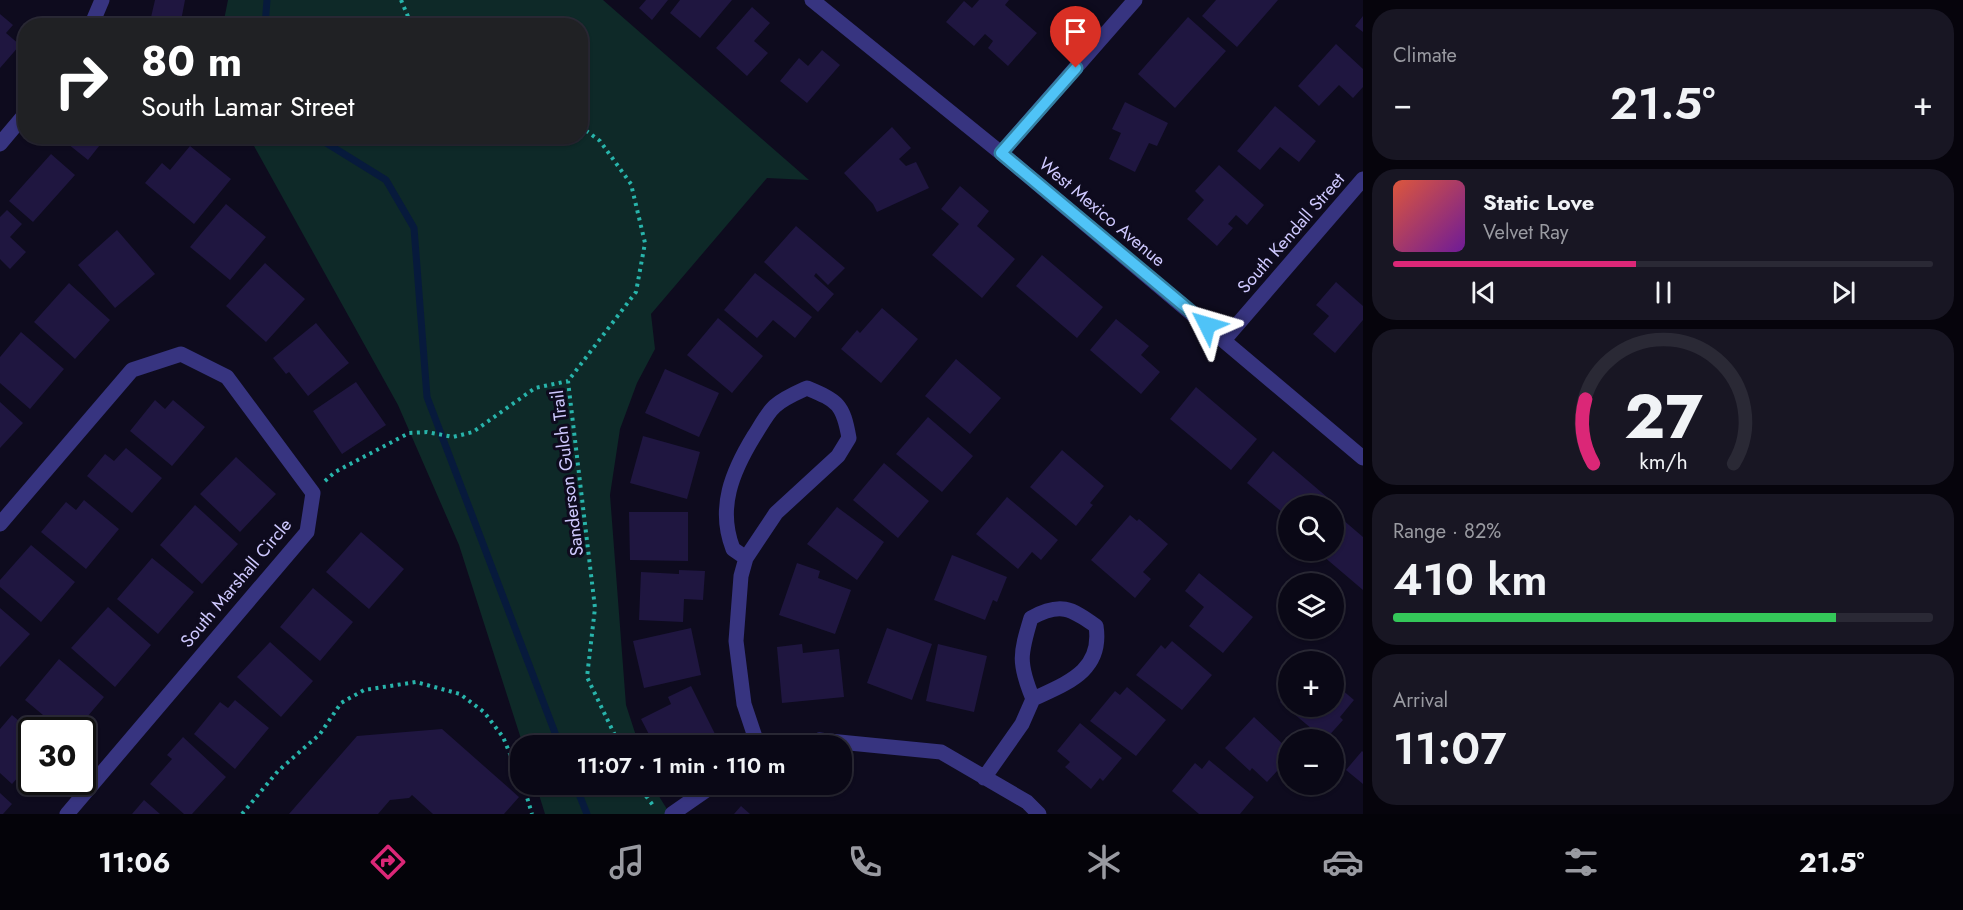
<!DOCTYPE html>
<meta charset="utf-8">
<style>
:root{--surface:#0a0816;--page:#181623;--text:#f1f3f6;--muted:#999aa1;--line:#2a2935;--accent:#db2777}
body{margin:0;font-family:Jost,sans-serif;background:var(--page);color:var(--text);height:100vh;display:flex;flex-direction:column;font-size:22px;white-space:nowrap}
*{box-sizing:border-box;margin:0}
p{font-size:20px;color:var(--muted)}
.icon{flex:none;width:33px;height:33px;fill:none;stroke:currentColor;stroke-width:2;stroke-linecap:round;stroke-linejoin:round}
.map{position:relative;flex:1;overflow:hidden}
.drawer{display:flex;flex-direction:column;gap:9px;padding:9px;background:#06040c;width:600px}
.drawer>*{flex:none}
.banner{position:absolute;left:18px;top:18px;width:570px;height:126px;border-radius:24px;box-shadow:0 2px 4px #0004,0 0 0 2px var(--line);background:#202124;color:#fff;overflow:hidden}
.buttons{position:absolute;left:1278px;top:495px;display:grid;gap:12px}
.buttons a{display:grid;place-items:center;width:66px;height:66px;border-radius:50%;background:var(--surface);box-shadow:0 2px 4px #0004,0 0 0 2px var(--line);font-size:30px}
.speed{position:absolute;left:18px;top:717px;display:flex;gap:12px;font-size:30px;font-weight:700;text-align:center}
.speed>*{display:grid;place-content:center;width:78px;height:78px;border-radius:50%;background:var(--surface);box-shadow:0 2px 4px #0004,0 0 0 2px var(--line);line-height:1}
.speed .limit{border:3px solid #111;border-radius:9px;background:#fff;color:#111}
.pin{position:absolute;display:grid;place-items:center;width:51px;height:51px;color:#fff;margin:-62px -26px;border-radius:50% 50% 50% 0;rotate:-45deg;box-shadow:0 0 6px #0007}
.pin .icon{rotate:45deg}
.me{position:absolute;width:66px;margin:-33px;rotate:310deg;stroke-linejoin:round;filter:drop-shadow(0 0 4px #0008)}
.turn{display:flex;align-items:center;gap:21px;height:126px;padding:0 24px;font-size:27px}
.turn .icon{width:78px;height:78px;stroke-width:2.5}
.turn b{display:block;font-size:42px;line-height:51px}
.big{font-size:45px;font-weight:600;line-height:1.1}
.drawer .widget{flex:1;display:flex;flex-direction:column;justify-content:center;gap:9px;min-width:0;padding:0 21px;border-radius:24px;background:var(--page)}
.drawer .dial{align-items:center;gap:0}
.dial svg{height:156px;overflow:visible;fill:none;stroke:var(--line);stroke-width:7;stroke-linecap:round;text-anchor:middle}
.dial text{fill:var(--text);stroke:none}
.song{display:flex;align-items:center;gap:18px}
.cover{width:72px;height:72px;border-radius:9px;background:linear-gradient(135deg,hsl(10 70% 55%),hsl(280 70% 35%))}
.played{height:6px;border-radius:3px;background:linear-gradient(90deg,var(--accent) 45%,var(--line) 45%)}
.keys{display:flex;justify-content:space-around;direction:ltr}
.heat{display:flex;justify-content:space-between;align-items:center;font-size:33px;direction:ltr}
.charge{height:9px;border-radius:4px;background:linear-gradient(90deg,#34c759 82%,var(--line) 0)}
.trip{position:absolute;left:510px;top:735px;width:342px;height:60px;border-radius:24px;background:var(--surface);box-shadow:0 2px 4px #0004,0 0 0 2px var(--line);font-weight:600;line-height:60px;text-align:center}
.tabs{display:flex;height:96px;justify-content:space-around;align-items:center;background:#040309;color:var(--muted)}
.tabs .icon{width:42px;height:42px}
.tabs .on{color:var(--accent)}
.tabs b{font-size:27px;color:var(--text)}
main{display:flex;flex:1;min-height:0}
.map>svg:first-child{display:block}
.green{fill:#0e2928}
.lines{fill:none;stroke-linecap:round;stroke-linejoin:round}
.stream{stroke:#071a3c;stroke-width:7}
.building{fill:#1f1640}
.path{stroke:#28b4ab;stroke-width:4;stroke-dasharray:3 4.5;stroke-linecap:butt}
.minor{stroke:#373480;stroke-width:15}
.route-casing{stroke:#337fa1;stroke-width:15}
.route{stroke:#4fc3f7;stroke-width:10}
.labels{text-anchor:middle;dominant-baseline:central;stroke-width:6;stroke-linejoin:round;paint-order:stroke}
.street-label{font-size:18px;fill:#cfc9ff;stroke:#0e0b1e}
</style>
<main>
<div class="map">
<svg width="1363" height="814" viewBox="0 0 1363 814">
<rect width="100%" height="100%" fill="#0e0b1e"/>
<path class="green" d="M228 0H603L809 180 767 178 651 314 655 349 637 383 620 429 610 495 626 705 639 745H523L459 545 398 405 249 137 580 136V26L223 25Z
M536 785H652L670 814H545Z"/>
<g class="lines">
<path class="stream" d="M265 26 267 0
M315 136 386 180 414 228 427 397 560 746
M575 784 587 814"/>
</g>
<path class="building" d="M155 0H185L180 26H149Z
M646 0H668L652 20 639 8Z
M680 0H732L700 38 670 13Z
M979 0H1009L1005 5 1037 33 1008 66 988 48 993 41 985 34 974 46 946 22 964 1 972 8Z
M1216 0H1278L1237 47 1202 16Z
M752 7 770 23 754 41 768 53 747 76 716 48Z
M0 14 13 25 6 33 20 45 0 68Z
M1363 16V32L1355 26Z
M1188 17 1226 51 1175 108 1138 74Z
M1336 44 1363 69V87L1353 98 1339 85 1319 106 1298 86Z
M822 50 840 65 807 103 780 81 799 58 808 66Z
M1125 102 1168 123 1157 146 1149 143 1135 172 1109 159 1121 133 1112 129Z
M1275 106 1316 141 1299 162 1280 147 1260 170 1237 151Z
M892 127 911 148 899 159 906 166 916 162 929 188 877 212 873 204 844 173Z
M65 136H107L88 160 63 140Z
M190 146 231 179 194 224 145 183 162 163 170 170Z
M51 154 75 175 33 222 9 201Z
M1219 165 1264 205 1247 225 1236 215 1228 224 1233 228 1217 246 1187 219 1204 200 1195 191Z
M960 186 989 211 977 226 1015 259 982 298 932 255 959 224 941 209Z
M226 204 266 237 230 280 190 247Z
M7 210 22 224 10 237 26 252 10 269 0 259V217Z
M796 226 845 268 828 285 816 273 814 276 834 294 818 312 764 262Z
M117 230 155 274 115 308 78 265Z
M1042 255 1103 307 1077 338 1016 286Z
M265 263 305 299 266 342 226 306Z
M755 273 812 317 795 338 773 320 757 338 724 310Z
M1336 282 1363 306V320L1335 353 1313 334 1329 316 1316 305Z
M69 283 110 320 75 359 34 322Z
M882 308 918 339 881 383 841 349 857 330 860 333Z
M718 318 763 356 732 393 687 355Z
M1116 319 1149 346 1141 355 1160 372 1141 394 1090 350Z
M316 323 349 363 308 396 289 372 286 374 273 358Z
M21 332 64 369 30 409 0 383V357Z
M956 359 1001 398 970 434 925 396Z
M665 369 719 393 699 437 645 413Z
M356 382 386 425 342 454 313 411Z
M1196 387 1257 439 1231 470 1170 419Z
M155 400 165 409 173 400 205 427 172 466 130 431Z
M0 402 23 423 0 448Z
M928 417 973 456 942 492 896 454Z
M643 436 700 452 687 499 630 483Z
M126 448 162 478 132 513 87 476 105 454 114 461Z
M1062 450 1104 486 1090 503 1093 505 1076 526 1030 487Z
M1273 451 1334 503 1332 506H1288V517L1247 483Z
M236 457 276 494 240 532 200 494Z
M884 463 929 501 898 538 853 500Z
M1007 497 1058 540 1041 560 1032 552 1018 569 976 534Z
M84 500 119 529 86 569 41 532 66 502 76 510Z
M195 505 238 544 202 584 160 545Z
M837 507 884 542 857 580 807 544Z
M629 512H688V561L630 560Z
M1130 515 1137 521 1139 519 1168 544 1143 572 1151 579 1135 598 1091 560Z
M1342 519 1363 537V590L1316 550H1334V529Z
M361 532 404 569 369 609 326 572Z
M31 545 75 582 41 622 0 587V580Z
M952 555 1007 577 997 602 993 600 985 620 934 600Z
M152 558 194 592 158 634 117 599Z
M797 563 820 571 818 578 851 590 835 634 779 615Z
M679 570 705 571 703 600 684 599 683 622 639 620 641 572 679 574Z
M1199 573 1253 617 1223 653 1189 626 1204 607 1185 591Z
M313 588 353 622 320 661 280 627Z
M108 607 151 645 115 687 71 648Z
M0 608 30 634 0 667Z
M691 628 701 675 644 688 633 641Z
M887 628 932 644 912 700 867 683Z
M1172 641 1212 675 1182 710 1136 675 1161 645 1165 649Z
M270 642 313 681 281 717 237 677Z
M802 644 803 653 839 649 844 697 782 703 777 647Z
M938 644 987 656 974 712 926 701Z
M59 659 104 697 76 730H61L25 700Z
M1334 683 1354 700 1340 717 1343 720 1325 740 1280 702 1288 692V706H1334Z
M691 686 716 736 697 746H655L641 719 671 704 668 697Z
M1127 687 1166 720 1136 756 1090 721 1115 691 1120 695Z
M235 700 269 728 235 769 194 734 220 702 228 708Z
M12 715 32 732 30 782 21 774 12 784 0 773V729Z
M1254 717 1288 749V759L1267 782 1252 768 1250 771 1225 748Z
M1080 723 1122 758 1103 781 1100 778 1091 789 1065 767 1070 762 1057 751Z
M442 729 519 797 504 814H433L412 795 409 798 390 800 378 814H289L357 736Z
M183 737 226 777 192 814H184L150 784 172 759 167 755Z
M1362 751 1363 752V784L1346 770Z
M1209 760 1254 797 1240 814H1199L1172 791 1195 763 1202 769Z
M0 793 12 804 3 814H0Z
M144 800 160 814H132Z
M741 806 750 814H734Z"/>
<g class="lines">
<path class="path" d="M401 0 412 26
M580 126 600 141 631 184 645 243 636 292 568 381 595 608 587 677 620 746
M325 481 335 472 409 433 427 432 453 437 473 432 535 388 568 381
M523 784 532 814
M637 784 655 808
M242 814 278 771 320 734 341 703 364 690 416 682 460 694 484 712 503 737 520 778"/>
<path class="minor" d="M812 0 1001 153 1363 458
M91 26 102 0
M0 144 26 113
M1001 153 1135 0
M1224 340 1363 179
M0 524 132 370 181 354 227 377 313 493 307 532 67 814
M746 558 733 549C717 508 732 472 754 436 760 427 767 413 775 406 784 398 796 393 807 388 838 401 843 404 849 438L838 456 776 513 746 558 741 576 736 641 744 704 758 746
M806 746 819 740 941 752 1027 802 1039 814
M984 778 1022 724 1033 699C1067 683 1103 671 1096 626 1071 608 1060 602 1031 618 1020 654 1018 663 1033 699
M672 814 715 784"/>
</g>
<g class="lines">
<defs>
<path id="route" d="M1076 68 1001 153 1207 325"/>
</defs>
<use href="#route" class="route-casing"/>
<use href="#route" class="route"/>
</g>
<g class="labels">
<g class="street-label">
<text transform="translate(1102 212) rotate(40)">West Mexico Avenue</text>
<text transform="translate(1291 233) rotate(-49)">South Kendall Street</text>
<text transform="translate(567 473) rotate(-97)">Sanderson Gulch Trail</text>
<text transform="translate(236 583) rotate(-50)">South Marshall Circle</text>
</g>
</g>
</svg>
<div class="buttons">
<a><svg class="icon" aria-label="search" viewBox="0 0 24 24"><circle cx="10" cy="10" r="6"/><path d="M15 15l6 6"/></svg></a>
<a><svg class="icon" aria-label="layers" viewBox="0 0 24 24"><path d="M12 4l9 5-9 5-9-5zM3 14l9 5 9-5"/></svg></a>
<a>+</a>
<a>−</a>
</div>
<div class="speed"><div class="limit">30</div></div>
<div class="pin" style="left:1076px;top:68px;background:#d93025"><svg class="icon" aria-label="arrive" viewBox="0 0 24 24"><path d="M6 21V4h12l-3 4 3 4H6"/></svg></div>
<svg class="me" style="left:1207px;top:325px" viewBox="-20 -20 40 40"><path d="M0-17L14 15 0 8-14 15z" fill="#4fc3f7" stroke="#fff" stroke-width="4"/></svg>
<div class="trip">11:07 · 1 min · 110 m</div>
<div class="banner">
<div class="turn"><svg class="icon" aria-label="right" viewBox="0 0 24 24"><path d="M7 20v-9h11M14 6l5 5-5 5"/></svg><div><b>80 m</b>South Lamar Street</div></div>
</div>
</div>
<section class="drawer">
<div class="widget"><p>Climate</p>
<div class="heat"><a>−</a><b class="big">21.5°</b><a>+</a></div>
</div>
<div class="widget">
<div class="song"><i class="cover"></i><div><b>Static Love</b><p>Velvet Ray</p></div></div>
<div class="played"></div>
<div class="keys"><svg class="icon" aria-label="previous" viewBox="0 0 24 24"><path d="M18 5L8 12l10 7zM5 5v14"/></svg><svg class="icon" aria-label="pause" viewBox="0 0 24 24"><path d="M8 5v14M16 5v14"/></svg><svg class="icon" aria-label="next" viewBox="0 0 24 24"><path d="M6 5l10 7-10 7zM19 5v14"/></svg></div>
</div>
<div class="widget dial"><svg viewBox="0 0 100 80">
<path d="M14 69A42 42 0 1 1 86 69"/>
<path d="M14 69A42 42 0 0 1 10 36" stroke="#db2777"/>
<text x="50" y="56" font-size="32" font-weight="700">27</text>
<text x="50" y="72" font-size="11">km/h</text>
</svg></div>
<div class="widget"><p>Range · 82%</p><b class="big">410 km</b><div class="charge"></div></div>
<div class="widget"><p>Arrival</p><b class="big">11:07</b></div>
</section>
</main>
<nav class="tabs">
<b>11:06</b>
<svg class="icon on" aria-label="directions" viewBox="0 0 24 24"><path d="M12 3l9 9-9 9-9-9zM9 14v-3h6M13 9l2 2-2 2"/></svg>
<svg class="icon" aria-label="music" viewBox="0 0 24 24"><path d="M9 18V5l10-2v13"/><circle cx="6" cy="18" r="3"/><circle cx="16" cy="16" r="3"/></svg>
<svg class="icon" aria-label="phone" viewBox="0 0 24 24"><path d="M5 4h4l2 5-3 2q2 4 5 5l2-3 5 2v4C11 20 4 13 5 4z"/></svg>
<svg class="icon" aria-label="climate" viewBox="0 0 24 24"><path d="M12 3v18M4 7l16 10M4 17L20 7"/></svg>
<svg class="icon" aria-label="car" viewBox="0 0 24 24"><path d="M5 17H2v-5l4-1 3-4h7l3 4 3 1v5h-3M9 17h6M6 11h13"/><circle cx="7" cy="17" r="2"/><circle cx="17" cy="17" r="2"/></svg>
<svg class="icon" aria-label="filters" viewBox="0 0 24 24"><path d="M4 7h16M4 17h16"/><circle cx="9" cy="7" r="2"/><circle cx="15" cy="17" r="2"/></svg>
<b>21.5°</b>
</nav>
